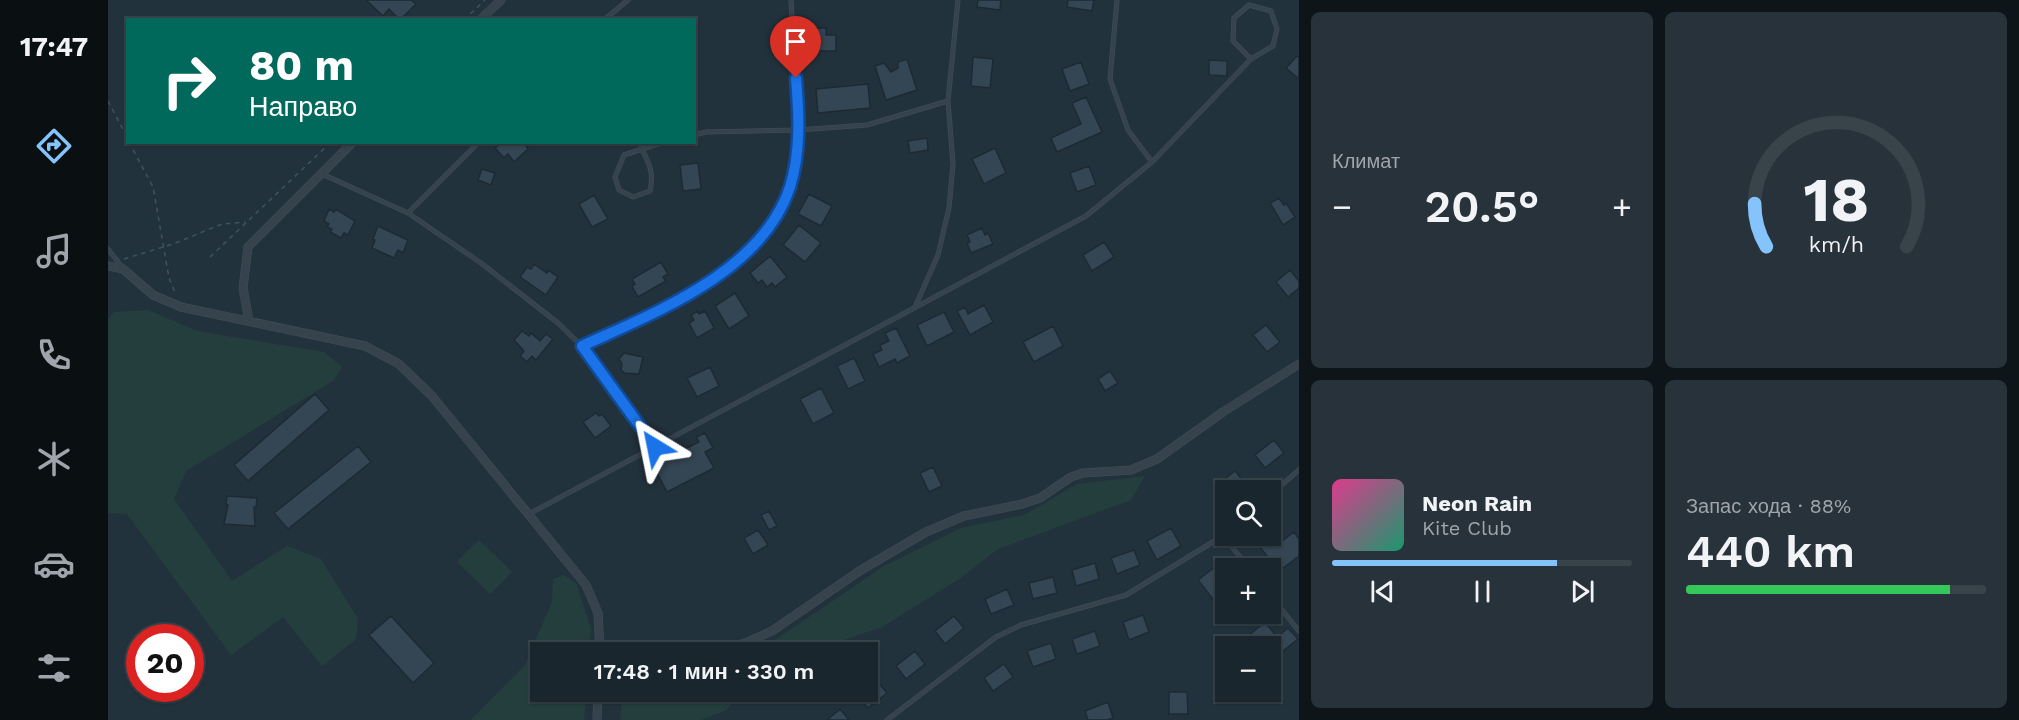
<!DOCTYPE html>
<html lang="ru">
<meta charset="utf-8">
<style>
:root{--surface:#1a262e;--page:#27323a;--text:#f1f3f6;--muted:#9fa5aa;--line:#38434a;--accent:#84c3fb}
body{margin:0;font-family:"Work Sans",sans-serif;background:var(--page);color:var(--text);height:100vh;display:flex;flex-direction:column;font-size:22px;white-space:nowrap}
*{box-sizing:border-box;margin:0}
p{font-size:20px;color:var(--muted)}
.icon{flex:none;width:33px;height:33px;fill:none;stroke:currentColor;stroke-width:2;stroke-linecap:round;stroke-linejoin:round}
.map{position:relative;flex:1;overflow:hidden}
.drawer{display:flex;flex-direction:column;gap:12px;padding:12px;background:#0e1519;width:720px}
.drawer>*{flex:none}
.guide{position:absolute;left:18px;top:18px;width:570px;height:126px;border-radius:0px;box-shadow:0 2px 4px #0004,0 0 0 2px var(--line);background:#00695c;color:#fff;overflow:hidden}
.controls{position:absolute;left:1107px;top:480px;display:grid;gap:12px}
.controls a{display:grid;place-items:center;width:66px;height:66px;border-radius:0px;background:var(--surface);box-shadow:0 2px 4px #0004,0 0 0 2px var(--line);font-size:30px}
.speed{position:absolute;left:18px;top:624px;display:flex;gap:12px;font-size:30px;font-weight:700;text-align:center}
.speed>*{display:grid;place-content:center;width:78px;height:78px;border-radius:50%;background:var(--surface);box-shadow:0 2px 4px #0004,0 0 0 2px var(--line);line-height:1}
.speed .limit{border:9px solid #d22;background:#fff;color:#111}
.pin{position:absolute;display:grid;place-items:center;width:51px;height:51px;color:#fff;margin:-62px -26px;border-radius:50% 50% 50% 0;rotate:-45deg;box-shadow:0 0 6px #0007}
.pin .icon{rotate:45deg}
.me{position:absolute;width:66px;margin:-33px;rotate:325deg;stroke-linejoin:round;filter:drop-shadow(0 0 4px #0008)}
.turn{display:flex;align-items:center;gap:21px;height:126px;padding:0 24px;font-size:27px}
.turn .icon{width:78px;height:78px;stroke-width:2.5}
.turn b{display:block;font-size:42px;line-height:51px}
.big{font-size:45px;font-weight:600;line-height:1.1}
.drawer .card{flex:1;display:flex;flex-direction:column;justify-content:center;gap:9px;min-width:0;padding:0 21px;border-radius:9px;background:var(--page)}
.drawer .dial{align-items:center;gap:0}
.dial svg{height:156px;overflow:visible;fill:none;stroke:var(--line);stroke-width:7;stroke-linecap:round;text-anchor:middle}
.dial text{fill:var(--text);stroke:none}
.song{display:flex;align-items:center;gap:18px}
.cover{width:72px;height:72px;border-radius:9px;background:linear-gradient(135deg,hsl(330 70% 55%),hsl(160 70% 35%))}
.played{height:6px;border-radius:3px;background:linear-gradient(90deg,var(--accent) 75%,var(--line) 75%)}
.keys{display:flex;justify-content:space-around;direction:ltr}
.heat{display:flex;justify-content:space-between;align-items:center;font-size:33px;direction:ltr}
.charge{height:9px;border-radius:4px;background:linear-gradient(90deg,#34c759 88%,var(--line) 0)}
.drawer .tiles{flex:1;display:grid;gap:12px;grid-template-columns:repeat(2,1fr)}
.trip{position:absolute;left:422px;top:642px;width:348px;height:60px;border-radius:0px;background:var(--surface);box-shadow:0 2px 4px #0004,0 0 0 2px var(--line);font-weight:600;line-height:60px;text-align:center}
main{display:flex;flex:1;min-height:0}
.tabs{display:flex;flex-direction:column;width:108px;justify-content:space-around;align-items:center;background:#0a0f12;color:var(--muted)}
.tabs .icon{width:42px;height:42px}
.tabs .current{color:var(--accent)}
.tabs b{font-size:27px;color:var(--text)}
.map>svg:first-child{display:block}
.green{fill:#243e3e}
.building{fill:#344654;stroke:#1d2a34;stroke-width:1.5}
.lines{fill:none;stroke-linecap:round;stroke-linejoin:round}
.service-casing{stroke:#424f59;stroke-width:5}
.minor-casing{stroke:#424f59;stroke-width:9}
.path{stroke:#3d5655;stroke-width:1.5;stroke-dasharray:4.5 4.5;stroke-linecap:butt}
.service{stroke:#36434d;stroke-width:4}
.minor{stroke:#36434d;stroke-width:8}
.route-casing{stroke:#114b97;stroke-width:15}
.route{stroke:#1a73e8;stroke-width:10}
</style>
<main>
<nav class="tabs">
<b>17:47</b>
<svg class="icon current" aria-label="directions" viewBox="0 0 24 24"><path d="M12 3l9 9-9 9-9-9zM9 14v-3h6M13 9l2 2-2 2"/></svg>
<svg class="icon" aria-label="music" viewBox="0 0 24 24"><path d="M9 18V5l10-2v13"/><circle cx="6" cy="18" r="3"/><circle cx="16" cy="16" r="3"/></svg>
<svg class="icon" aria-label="phone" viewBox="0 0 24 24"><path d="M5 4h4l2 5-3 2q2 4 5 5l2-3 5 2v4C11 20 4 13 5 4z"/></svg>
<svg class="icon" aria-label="climate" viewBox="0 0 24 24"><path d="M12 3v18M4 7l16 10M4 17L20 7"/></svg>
<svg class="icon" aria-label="car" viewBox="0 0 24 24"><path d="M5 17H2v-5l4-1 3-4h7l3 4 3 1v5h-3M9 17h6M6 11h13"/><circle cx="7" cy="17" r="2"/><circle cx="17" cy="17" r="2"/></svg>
<svg class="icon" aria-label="filters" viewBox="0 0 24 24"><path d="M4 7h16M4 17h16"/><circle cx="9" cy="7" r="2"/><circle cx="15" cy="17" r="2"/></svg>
</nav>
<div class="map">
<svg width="1191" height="720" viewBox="0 0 1191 720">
<rect width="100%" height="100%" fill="#22323d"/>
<path class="green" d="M40 310 89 331 216 352 234 367 225 381 78 471 66 499 124 581 179 546 213 559 250 619 248 639 214 666 175 617 123 655 19 514 0 513V319L6 312Z
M1037 476 1023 500 890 549 851 579 774 627 699 652H631L667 640 776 566 853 528 916 515 969 484Z
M371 540 404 572 382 594 349 562Z
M456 575 468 583 483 629 481 652H432V692H478L476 720H363L417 665 444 602 445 579Z
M515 692H637L618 710 593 720H512Z"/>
<path class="building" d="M258 0H303L308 4 292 20 281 9 275 16Z
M870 0H893L892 10 869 7Z
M960 0H986L984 11 959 7Z
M702 28H718V35H728V51H707V37H702Z
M1189 56 1191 57V79L1178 68Z
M865 57 885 59 882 88 863 86Z
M799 59 809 90 778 100 767 66 776 63 783 72 790 68V62Z
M1101 60 1119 61V76L1101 75Z
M973 62 981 84 962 91 954 69Z
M760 84 762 108 710 113 708 89Z
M978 97 994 132 949 152 943 138 973 124 964 103Z
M819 138 820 150 802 153 800 141Z
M394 142H420L418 146 420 149 406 162 400 154 396 158 387 148Z
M887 148 898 173 876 184 864 159Z
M590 163 593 189 575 191 572 165Z
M981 166 988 185 969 192 962 173Z
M374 169 387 173 383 185 370 180Z
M701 194 724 206 713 226 690 214Z
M486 195 500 219 484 227 471 204Z
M1171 198 1176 205 1178 203 1187 217 1175 225 1162 203Z
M221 209 226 212 228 209 247 221 240 235 236 233 233 238 222 232 224 229 219 227 221 224 216 221Z
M691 225 713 243 697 262 675 245Z
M270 226 300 240 295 253 290 250 286 258 264 248 267 240 265 239Z
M874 228 877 235 880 233 885 244 863 253 859 243 862 242 859 235Z
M996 242 1006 257 984 271 975 255Z
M662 256 679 277 667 287 664 283 659 287 654 280 650 283 642 273Z
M553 262 560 274 555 277 558 281 530 297 524 286 527 284 524 279Z
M426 264 439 273 440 270 450 277 438 295 412 277 419 267 423 269Z
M1182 270 1191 281V288L1180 297 1168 282Z
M627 293 641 316 621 329 607 306Z
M876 305 885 322 862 335 849 311 857 307 860 314Z
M590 311 591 314 597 311 606 328 589 338 581 323 586 320 583 315Z
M836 312 846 332 819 346 809 325Z
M1158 325 1172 342 1159 352 1145 335Z
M945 326 955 346 926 362 915 342Z
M788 328 802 356 789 363 787 359 771 367 765 354 774 350 772 345 781 341 777 333Z
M414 331 421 336 423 333 432 341 438 334 445 339 428 360 424 356 419 362 412 356 416 351 406 340Z
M516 353 535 357 531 374 517 373 513 370 514 364 511 359Z
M746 358 757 381 740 389 729 366Z
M602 367 611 386 589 397 579 378Z
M1002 371 1010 383 997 391 990 379Z
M713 388 726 413 705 424 692 399Z
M207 394 221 410 140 481 126 465Z
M488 413 491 416 494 414 503 426 487 438 475 422Z
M597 433 605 448 597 452 606 468 559 492 545 465 591 442 588 437Z
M1166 440 1176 453 1157 468 1147 455Z
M250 446 263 462 180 529 166 513Z
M825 467 834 486 821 492 812 473Z
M1127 471 1137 483 1129 490H1118V498L1108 486Z
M119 496 149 498 148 507H146L147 526 116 524 120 505H118Z
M661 511 669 526 661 530 653 515Z
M1063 528 1073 546 1049 560 1039 541Z
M650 530 660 545 645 554 636 538Z
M1186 532 1191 539V556L1171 571 1151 546 1161 539 1163 541 1169 537 1173 542Z
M1026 550 1032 565 1009 574 1003 558Z
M1116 560 1122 568H1118V595L1108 603 1090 580Z
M987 563 991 579 968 586 964 570Z
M945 577 949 593 925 599 921 583Z
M899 589 906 605 883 614 877 599Z
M1035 615 1041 632 1021 640 1015 622Z
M283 616 326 663 305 683 261 635Z
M846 616 856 628 837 644 827 631Z
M1157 622 1169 637 1180 628 1190 639 1170 655 1165 649 1162 651V646H1148L1140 636Z
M987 631 992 646 969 654 964 639Z
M943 643 948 659 925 667 919 651Z
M807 651 817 664 798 679 788 666Z
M896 664 905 677 885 691 876 678Z
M768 680 779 693 760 708 749 696 754 692H759V688Z
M1061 692H1079L1080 714H1061Z
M1000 702 1005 718 999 720H980L977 711Z
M732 709 741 720H719Z"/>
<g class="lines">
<defs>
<path id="service" d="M1009 0 1002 79 1020 130 1044 162
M496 20 520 0
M586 135 598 132 690 130 759 125 840 101
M533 148C542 164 546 174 542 191L525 197 511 190 507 177 516 155 556 142
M214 174 300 213 371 142
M300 213 373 263 450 323 480 352 547 447
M0 249 15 268
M807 307 830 255 841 208 845 164 840 101 850 0
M474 347 573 300 635 256 665 222 682 187 691 142 683 0
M1162 495 1191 470
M421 514 978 216 1044 162 1143 59 1165 46 1169 29 1163 11 1141 5 1126 18 1125 41 1143 59
M1115 536 1141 568
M1162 595 1191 631
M779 720 888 637 913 625 1018 595 1118 534"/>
<path id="minor" d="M372 20 393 0
M0 266 15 269 45 295 73 307 257 346 291 364 324 396 478 585 490 613 492 652
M141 321 135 288 140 247 245 142
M606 652 637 643 664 631 753 570 818 532 856 516 914 504 932 498 963 477 975 473 1023 470 1049 459 1115 412 1191 364
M489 720 490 692"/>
</defs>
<use href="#service" class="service-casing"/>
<use href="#minor" class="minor-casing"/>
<path class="path" d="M356 20 377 0
M0 101 20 139
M21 142 45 187 61 278 68 295
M102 257 223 142
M16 259 65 244 114 224 137 222"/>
<use href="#service" class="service"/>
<use href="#minor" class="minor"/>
</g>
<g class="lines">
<defs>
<path id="route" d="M547 447 474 346C548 312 654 272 682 187 693 152 691 114 688 78"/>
</defs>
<use href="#route" class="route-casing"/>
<use href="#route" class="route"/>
</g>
</svg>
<div class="controls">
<a><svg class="icon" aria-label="search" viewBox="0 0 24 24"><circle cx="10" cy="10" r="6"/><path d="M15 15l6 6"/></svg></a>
<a>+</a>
<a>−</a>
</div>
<div class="speed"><div class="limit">20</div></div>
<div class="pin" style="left:688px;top:78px;background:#d93025"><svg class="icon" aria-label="arrive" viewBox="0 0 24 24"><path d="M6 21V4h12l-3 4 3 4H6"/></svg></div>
<svg class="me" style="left:547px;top:447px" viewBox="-20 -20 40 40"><path d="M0-17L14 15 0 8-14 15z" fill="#1a73e8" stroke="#fff" stroke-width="4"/></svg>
<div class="trip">17:48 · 1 мин · 330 m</div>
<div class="guide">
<div class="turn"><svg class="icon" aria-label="right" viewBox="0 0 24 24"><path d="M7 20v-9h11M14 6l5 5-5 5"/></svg><div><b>80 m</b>Направо</div></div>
</div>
</div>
<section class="drawer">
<div class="tiles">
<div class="card"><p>Климат</p>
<div class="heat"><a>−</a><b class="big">20.5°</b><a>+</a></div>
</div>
<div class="card dial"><svg viewBox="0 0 100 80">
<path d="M14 69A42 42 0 1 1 86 69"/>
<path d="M14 69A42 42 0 0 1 8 47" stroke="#84c3fb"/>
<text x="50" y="56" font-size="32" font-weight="700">18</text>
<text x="50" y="72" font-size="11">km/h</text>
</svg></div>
<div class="card">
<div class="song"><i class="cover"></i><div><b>Neon Rain</b><p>Kite Club</p></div></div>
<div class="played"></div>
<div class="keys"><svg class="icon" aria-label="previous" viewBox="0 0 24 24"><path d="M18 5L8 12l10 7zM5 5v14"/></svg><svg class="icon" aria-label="pause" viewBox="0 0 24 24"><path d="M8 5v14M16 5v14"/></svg><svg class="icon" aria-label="next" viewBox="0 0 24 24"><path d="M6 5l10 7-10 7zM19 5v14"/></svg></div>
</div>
<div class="card"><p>Запас хода · 88%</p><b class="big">440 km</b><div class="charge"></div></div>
</div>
</section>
</main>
